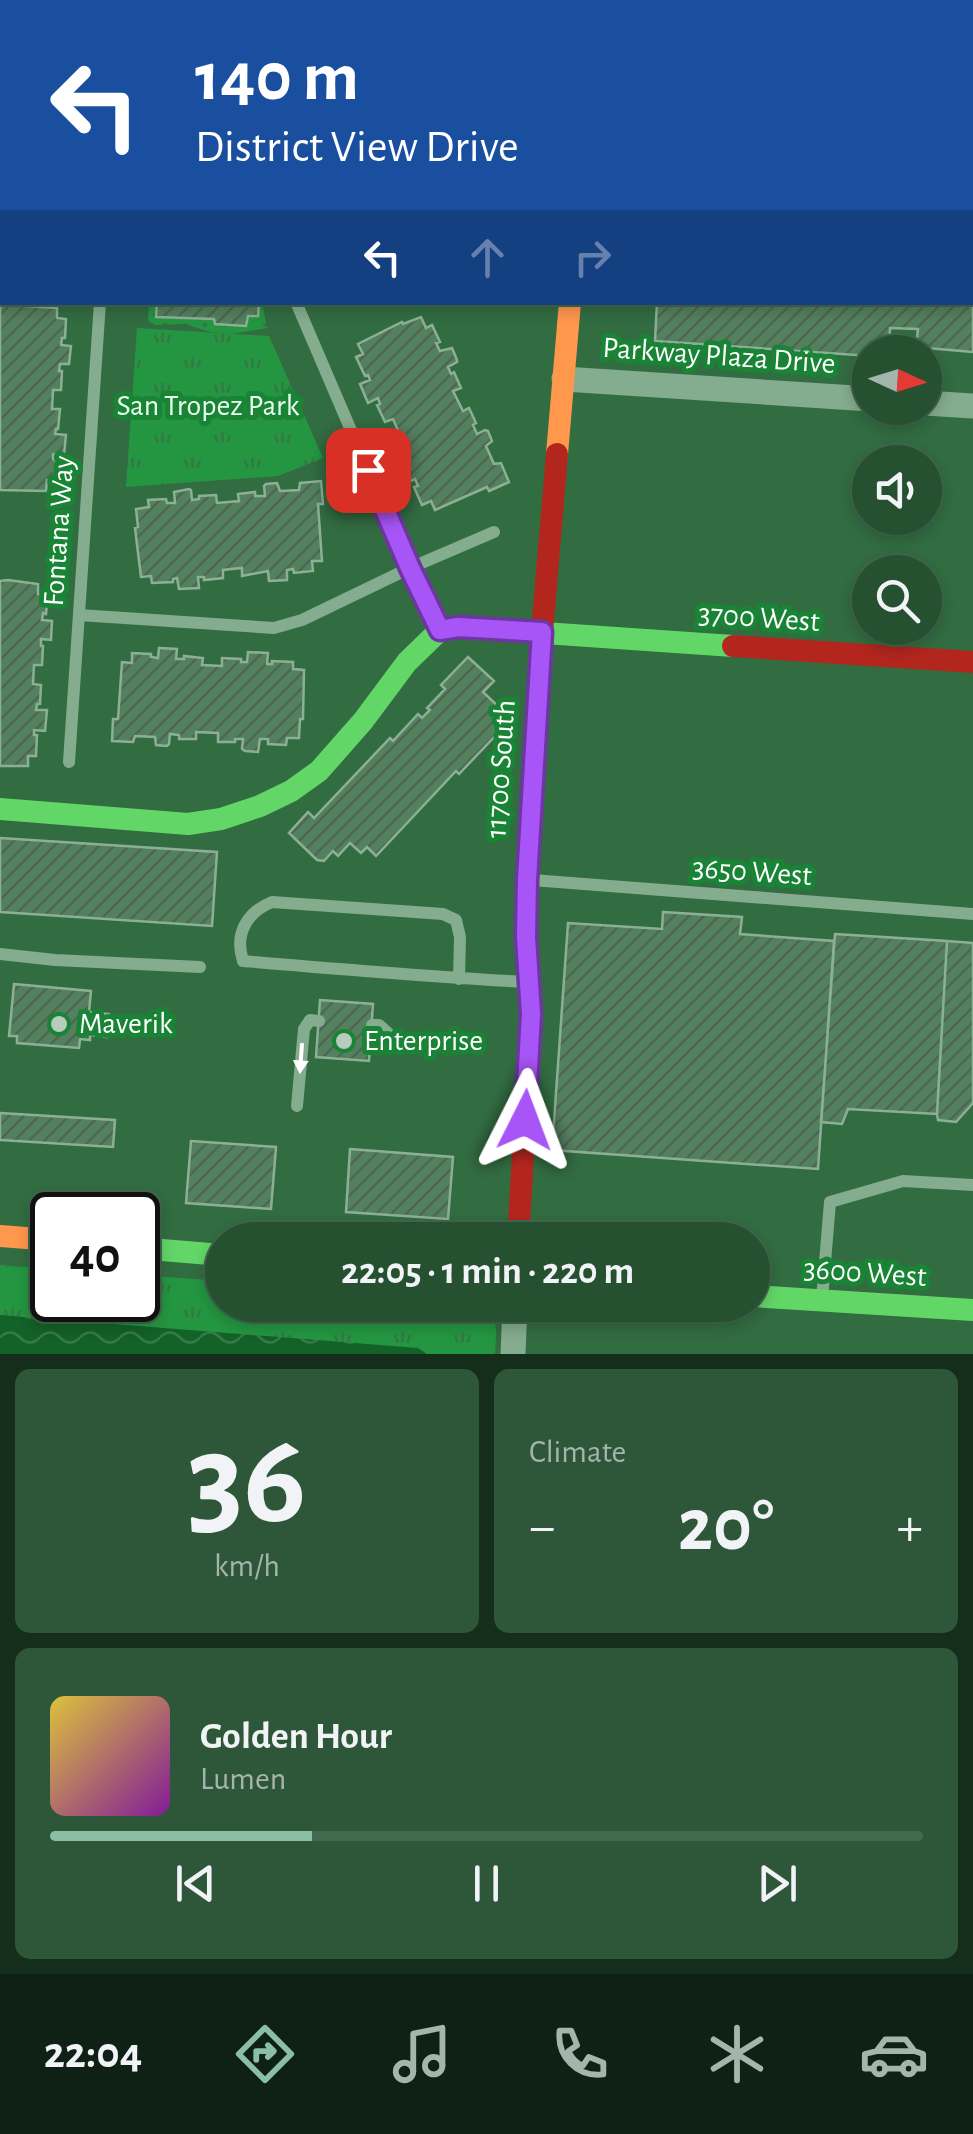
<!DOCTYPE html>
<meta charset="utf-8">
<style>
:root{--surface:#265131;--page:#2e5739;--text:#f1f3f6;--muted:#a4b5ab;--line:#42684d;--accent:#8abfa5}
body{margin:0;font-family:"Alegreya Sans",sans-serif;background:var(--page);color:var(--text);height:100vh;display:flex;flex-direction:column;font-size:38px;white-space:nowrap}
*{box-sizing:border-box;margin:0}
p{font-size:32px;color:var(--muted)}
.icon{flex:none;width:55px;height:55px;fill:none;stroke:currentColor;stroke-width:2;stroke-linecap:round;stroke-linejoin:round}
.map{position:relative;height:1354px;overflow:hidden}
.sheet{display:flex;flex-direction:column;gap:15px;padding:15px;background:#152d1b;flex:1}
.sheet>*{flex:none}
.guide{position:absolute;left:0px;top:0px;width:975px;height:305px;box-shadow:0 5px 15px #0003,0 0 0 2px var(--line);background:#1a4fa0;color:#fff;overflow:hidden}
.needle{width:65px;rotate:94deg}
.controls{position:absolute;left:852px;top:335px;display:grid;gap:20px}
.controls a{display:grid;place-items:center;width:90px;height:90px;border-radius:50%;background:var(--surface);box-shadow:0 5px 15px #0003,0 0 0 2px var(--line);font-size:50px}
.speed{position:absolute;left:30px;top:1192px;display:flex;gap:20px;font-size:50px;font-weight:700;text-align:center}
.speed>*{display:grid;place-content:center;width:130px;height:130px;border-radius:50%;background:var(--surface);box-shadow:0 5px 15px #0003,0 0 0 2px var(--line);line-height:1}
.speed .limit{border:5px solid #111;border-radius:15px;background:#fff;color:#111}
.pin{position:absolute;display:grid;place-items:center;width:85px;height:85px;color:#fff;margin:-42px;border-radius:20px;box-shadow:0 5px 15px #0006}
.me{position:absolute;width:110px;margin:-55px;rotate:3deg;stroke-linejoin:round;filter:drop-shadow(0 0 8px #0008)}
.turn{display:flex;align-items:center;gap:35px;height:210px;padding:0 30px;font-size:45px}
.turn .icon{width:130px;height:130px;stroke-width:2.5}
.turn b{display:block;font-size:70px;line-height:85px}
.lanes{display:flex;align-items:center;height:95px;padding:0 30px;background:#0003;justify-content:center;gap:50px;direction:ltr}
.lanes .off{opacity:.35}
.big{font-size:75px;font-weight:700;line-height:1.1}
.sheet .tile{flex:1;display:flex;flex-direction:column;justify-content:center;gap:15px;min-width:0;padding:0 35px;border-radius:15px;background:var(--page)}
.sheet .dial{align-items:center;gap:0}
.dial b{font-size:130px;line-height:1}
.song{display:flex;align-items:center;gap:30px}
.cover{width:120px;height:120px;border-radius:15px;background:linear-gradient(135deg,hsl(50 70% 55%),hsl(290 70% 35%))}
.played{height:10px;border-radius:5px;background:linear-gradient(90deg,var(--accent) 30%,var(--line) 30%)}
.keys{display:flex;justify-content:space-around;direction:ltr}
.heat{display:flex;justify-content:space-between;align-items:center;font-size:55px;direction:ltr}
.sheet .tiles{flex:1;display:grid;gap:15px;grid-template-columns:1fr 1fr}
.tile:last-child{grid-column:span 2}
.trip{position:absolute;left:205px;top:1222px;width:565px;height:100px;border-radius:50px;background:var(--surface);box-shadow:0 5px 15px #0003,0 0 0 2px var(--line);font-weight:700;line-height:100px;text-align:center}
.tabs{display:flex;height:160px;justify-content:space-around;align-items:center;background:#0f2014;color:var(--muted)}
.tabs .icon{width:70px;height:70px}
.tabs .selected{color:var(--accent)}
.tabs b{font-size:45px;color:var(--text)}
.map>svg:first-child{display:block}
.park{fill:url(#park-tufts)}
.garden{fill:url(#garden-dots)}
.water{fill:url(#water-waves)}
.building{fill:url(#building-hatch);stroke:#8cb095;stroke-width:2.5}
.lines{fill:none;stroke-linecap:round;stroke-linejoin:round}
.lane{stroke:#84ac8e;stroke-width:12}
.street{stroke:#84ac8e;stroke-width:25}
.fast{stroke:#63d668;stroke-width:22}
.slow{stroke:#ff974d;stroke-width:22}
.jam{stroke:#b3261e;stroke-width:22}
.oneway{fill:#fff}
.route-casing{stroke:#6d37a1;stroke-width:25}
.route{stroke:#a855f7;stroke-width:18}
.poi-dot{fill:#b7ccbc;stroke:#198435;stroke-width:4}
.labels{text-anchor:middle;dominant-baseline:central;stroke-width:10;stroke-linejoin:round;paint-order:stroke}
.street-label{font-size:30px;fill:#fff;stroke:#198435}
.park-label{font-size:30px;fill:#eafdef;stroke:#198435}
.poi-label{font-size:30px;fill:#fff;stroke:#198435;text-anchor:start}
</style>
<div class="map">
<svg width="973" height="1354" viewBox="0 0 973 1354">
<defs>
<pattern id="park-tufts" width="24" height="20" patternUnits="userSpaceOnUse" patternTransform="scale(2.5)"><rect width="24" height="20" fill="#249641"/><path d="M3 7l-1-3M5 7V3M7 7l1-3M15 17l-1-3M17 17v-4M19 17l1-3" fill="none" stroke="#347845"/></pattern>
<pattern id="garden-dots" width="8" height="8" patternUnits="userSpaceOnUse" patternTransform="scale(2.5)"><rect width="8" height="8" fill="#249641"/><path d="M2 2h.1M6 6h.1" fill="none" stroke="#347845" stroke-width="1.8" stroke-linecap="round"/></pattern>
<pattern id="water-waves" width="16" height="10" patternUnits="userSpaceOnUse" patternTransform="scale(2.5)"><rect width="16" height="10" fill="#136228"/><path d="M0 5q4-4 8 0t8 0" fill="none" stroke="#367a48"/></pattern>
<pattern id="building-hatch" width="6" height="6" patternUnits="userSpaceOnUse" patternTransform="scale(2.5)"><rect width="6" height="6" fill="#53815e"/><path d="M-1 1l2-2M0 6l6-6M5 7l2-2" fill="none" stroke="#506655"/></pattern>
</defs>
<rect width="100%" height="100%" fill="#326c41"/>
<path class="park" d="M137 328 269 336 323 458 278 476 126 487Z
M0 1265 52 1269V1300H138V1275L222 1281V1305H486C499 1320 496 1335 495 1354H0Z"/>
<path class="garden" d="M149 303H157L156 317 214 319 215 324 246 326 248 316H258L259 303H262L267 328 231 334 210 332 185 324 156 325 148 321Z"/>
<path class="water" d="M0 1315 418 1348 427 1354H0Z"/>
<path class="building" d="M14 0H79V2H14Z
M679 0H912V2H679Z
M939 0H973V352L916 347 918 329 890 328 889 352H870V356L655 341 657 302H972V2H939Z
M0 299 1 304 57 308V318L66 319 65 338H62L61 345 71 346 69 364H60L59 371H62L61 390H53L52 409H60L58 429H56L55 434 66 435 64 455 53 454V459L56 460 54 481 47 480 46 491 0 490Z
M157 302H259L258 316H248L246 326 215 324 214 319 156 317Z
M421 317 426 328 432 325 440 342 436 343 440 351 452 348 457 360V362L448 367 451 374 454 372 461 388 453 391 463 411 469 408 476 423 473 425 477 434 485 430 488 431 492 441 486 446 494 464 501 463 509 482 489 491 487 487 435 510 431 501 422 505 414 487 418 486 415 479 406 483 398 467 407 463 404 456 401 457 394 440 401 437 393 419 385 422 377 405 380 404 378 398 368 403 360 384 370 380 368 375 365 376 356 357 363 354 358 344 402 322 403 324Z
M321 481 323 504H318L322 561H312L313 571 294 573 293 569 287 570V580L269 581 268 571 242 576V568L223 570V578L204 580V577H198L199 588 179 589 177 578 173 579V582L152 583 151 576 141 577 135 528 138 527 136 509 149 507 148 500 166 499 167 503H175L174 492 189 489 191 490 192 500 199 499V496L216 495 217 503 239 501 238 494 255 492V496H265L264 486 266 484 277 483 280 491 299 490 300 483Z
M8 580 38 584V594H48L46 614 43 613 42 620 52 621 51 640 41 639V646H43L42 665H34L33 684 41 685 40 704H37L36 710H47L45 731 34 730V735H37L36 756H28V766H0V581Z
M159 648 177 649 176 659H184V656L203 658 202 665 222 666V658L241 659V662H247L248 652 268 653 267 664H272V661L293 662V669L304 670 303 719H300L299 738H287L286 745 268 744V739H260L258 752 245 751 242 749 243 739H235V742H218V733L196 732V739H179V735L170 734 169 744 167 746 156 745 155 737 135 736 133 742 112 741 113 719H118L122 662 132 663V653L151 654V657L158 658Z
M468 657 494 681 483 692 502 710 494 717 501 723 495 730 498 733 459 774 456 771 376 856 367 847 361 853 350 843 338 856 333 851 324 861 317 860 289 833 308 812 314 818 390 738 393 741 418 714 422 718 430 710 427 708 445 689 441 685Z
M0 838 217 852 212 926 0 912Z
M663 912 742 917 740 934 834 941 818 1169 552 1150 568 923 662 929Z
M835 934 947 941 937 1114 848 1109 842 1124 821 1122Z
M947 941 973 943V1103L956 1122 938 1120 937 1114Z
M14 984 91 991 89 1012 109 1014 107 1037 90 1035V1040L80 1039 79 1048 17 1043V1036H9Z
M320 1000 373 1004 369 1061 316 1057Z
M0 1113 115 1120 113 1147 0 1140Z
M191 1141 276 1147 271 1209 186 1203Z
M350 1149 453 1157 448 1219 346 1212Z"/>
<g class="lines">
<path class="lane" d="M120 2V0
M410 2 411 0
M296 302 410 568 440 630
M79 615 274 628 302 620 410 568 494 532
M69 762 100 302
M532 880 973 914
M0 954 55 960 200 967
M459 979 460 937 456 920 443 914 272 902C247 912 234 934 243 961 338 969 432 977 527 982
M372 1025H379L402 1046
M297 1106 304 1029 310 1020 319 1021
M822 1299 830 1202 903 1181 973 1185"/>
<path class="street" d="M594 2V0
M564 379 870 399
M925 403 973 406
M513 1354 515 1305"/>
<path class="fast" d="M0 809 188 824 221 819 260 806 291 791 319 771 363 721 407 662 440 630 458 627 733 646
M138 1248 222 1255
M752 1296 973 1310"/>
<path class="slow" d="M557 454 570 302
M0 1236 52 1240"/>
<path class="jam" d="M733 646 973 662
M518 1240 531 1014 526 937 527 880 542 632 557 454"/>
</g>
<defs><path id="oneway-solid" d="M-6-.8H1V-3.2L6.5 0L1 3.2V.8H-6Z" transform="scale(2.5)"/></defs>
<use class="oneway" href="#oneway-solid" transform="translate(301 1058) rotate(94)"/>
<g class="lines">
<defs>
<path id="route" d="M368 470 410 568 440 630 458 627 542 632 527 880 526 937 531 1014 525 1120"/>
</defs>
<use href="#route" class="route-casing"/>
<use href="#route" class="route"/>
</g>
<g class="poi-dot">
<circle cx="59" cy="1024" r="10"/>
<circle cx="344" cy="1041" r="10"/>
</g>
<g class="labels">
<g class="street-label">
<text transform="translate(719 356) rotate(4)">Parkway Plaza Drive</text>
<text transform="translate(59 531) rotate(-86)">Fontana Way</text>
<text transform="translate(759 618) rotate(4)">3700 West</text>
<text transform="translate(501 769) rotate(-86)">11700 South</text>
<text transform="translate(752 872) rotate(4)">3650 West</text>
<text transform="translate(865 1273) rotate(4)">3600 West</text>
</g>
<g class="park-label">
<text x="208" y="406">San Tropez Park</text>
</g>
<g class="poi-label">
<text x="79" y="1024">Maverik</text>
<text x="364" y="1041">Enterprise</text>
</g>
</g>
</svg>
<div class="controls">
<a><svg class="needle" viewBox="-14 -14 28 28"><path d="M0-13l5 13h-10z" fill="#e53935"/><path d="M0 13l5-13h-10z" fill="#a4b5ab"/></svg></a>
<a><svg class="icon" aria-label="sound" viewBox="0 0 24 24"><path d="M4 9h4l5-4v14l-5-4H4zM17 9q2 3 0 6"/></svg></a>
<a><svg class="icon" aria-label="search" viewBox="0 0 24 24"><circle cx="10" cy="10" r="6"/><path d="M15 15l6 6"/></svg></a>
</div>
<div class="speed"><div class="limit">40</div></div>
<div class="pin" style="left:368px;top:470px;background:#d93025"><svg class="icon" aria-label="arrive" viewBox="0 0 24 24"><path d="M6 21V4h12l-3 4 3 4H6"/></svg></div>
<svg class="me" style="left:525px;top:1120px" viewBox="-20 -20 40 40"><path d="M0-17L14 15 0 8-14 15z" fill="#a855f7" stroke="#fff" stroke-width="4"/></svg>
<div class="trip">22:05 · 1 min · 220 m</div>
<div class="guide">
<div class="turn"><svg class="icon" aria-label="left" viewBox="0 0 24 24"><path d="M17 20v-9H6M10 6l-5 5 5 5"/></svg><div><b>140 m</b>District View Drive</div></div>
<div class="lanes"><svg class="icon" aria-label="left" viewBox="0 0 24 24"><path d="M17 20v-9H6M10 6l-5 5 5 5"/></svg><svg class="icon off" aria-label="ahead" viewBox="0 0 24 24"><path d="M12 20V5M6 11l6-6 6 6"/></svg><svg class="icon off" aria-label="right" viewBox="0 0 24 24"><path d="M7 20v-9h11M14 6l5 5-5 5"/></svg></div>
</div>
</div>
<section class="sheet">
<div class="tiles">
<div class="tile dial"><b>36</b><p>km/h</p></div>
<div class="tile"><p>Climate</p>
<div class="heat"><a>−</a><b class="big">20°</b><a>+</a></div>
</div>
<div class="tile">
<div class="song"><i class="cover"></i><div><b>Golden Hour</b><p>Lumen</p></div></div>
<div class="played"></div>
<div class="keys"><svg class="icon" aria-label="previous" viewBox="0 0 24 24"><path d="M18 5L8 12l10 7zM5 5v14"/></svg><svg class="icon" aria-label="pause" viewBox="0 0 24 24"><path d="M8 5v14M16 5v14"/></svg><svg class="icon" aria-label="next" viewBox="0 0 24 24"><path d="M6 5l10 7-10 7zM19 5v14"/></svg></div>
</div>
</div>
</section>
<nav class="tabs">
<b>22:04</b>
<svg class="icon selected" aria-label="directions" viewBox="0 0 24 24"><path d="M12 3l9 9-9 9-9-9zM9 14v-3h6M13 9l2 2-2 2"/></svg>
<svg class="icon" aria-label="music" viewBox="0 0 24 24"><path d="M9 18V5l10-2v13"/><circle cx="6" cy="18" r="3"/><circle cx="16" cy="16" r="3"/></svg>
<svg class="icon" aria-label="phone" viewBox="0 0 24 24"><path d="M5 4h4l2 5-3 2q2 4 5 5l2-3 5 2v4C11 20 4 13 5 4z"/></svg>
<svg class="icon" aria-label="climate" viewBox="0 0 24 24"><path d="M12 3v18M4 7l16 10M4 17L20 7"/></svg>
<svg class="icon" aria-label="car" viewBox="0 0 24 24"><path d="M5 17H2v-5l4-1 3-4h7l3 4 3 1v5h-3M9 17h6M6 11h13"/><circle cx="7" cy="17" r="2"/><circle cx="17" cy="17" r="2"/></svg>
</nav>
